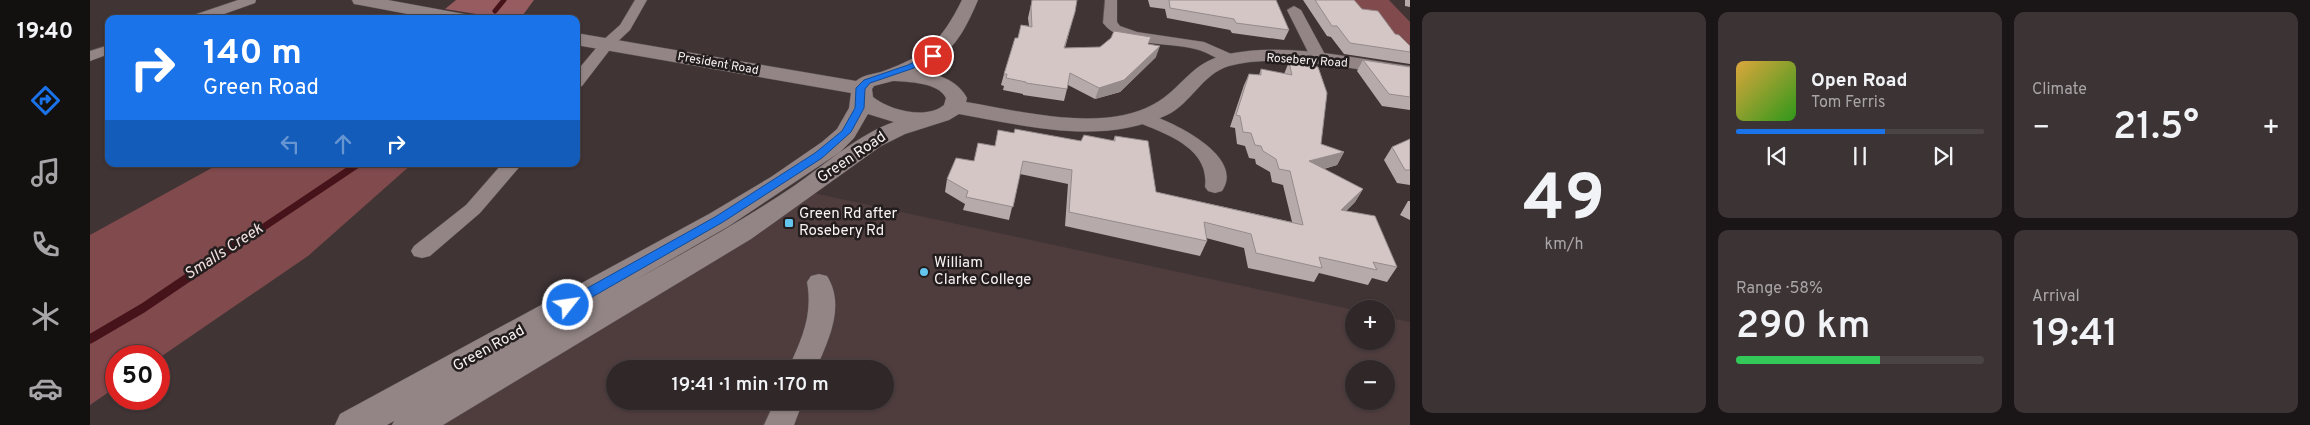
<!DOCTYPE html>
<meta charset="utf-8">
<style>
:root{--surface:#302728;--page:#3c3334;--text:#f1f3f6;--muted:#a8a5a8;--line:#4b4445;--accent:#1a73e8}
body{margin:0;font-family:Overpass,sans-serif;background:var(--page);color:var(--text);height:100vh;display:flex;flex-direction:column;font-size:19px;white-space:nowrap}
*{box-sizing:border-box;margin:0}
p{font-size:16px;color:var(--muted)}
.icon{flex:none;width:28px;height:28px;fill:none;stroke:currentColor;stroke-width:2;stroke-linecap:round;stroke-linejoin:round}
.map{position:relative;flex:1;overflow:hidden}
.sheet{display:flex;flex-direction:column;gap:12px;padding:12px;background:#1a1516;width:900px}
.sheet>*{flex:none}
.hud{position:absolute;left:15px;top:15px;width:475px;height:152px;border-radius:10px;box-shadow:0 1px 4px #0004,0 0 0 1px var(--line);background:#1a73e8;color:#fff;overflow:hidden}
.fabs{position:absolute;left:1255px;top:300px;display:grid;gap:10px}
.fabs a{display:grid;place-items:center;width:50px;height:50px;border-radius:50%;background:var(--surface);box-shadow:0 1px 4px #0004,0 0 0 1px var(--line);font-size:25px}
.speed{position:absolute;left:15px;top:345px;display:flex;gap:10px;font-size:25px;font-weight:700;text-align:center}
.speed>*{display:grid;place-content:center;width:65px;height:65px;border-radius:50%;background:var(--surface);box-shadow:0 1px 4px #0004,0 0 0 1px var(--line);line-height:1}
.speed .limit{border:8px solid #d22;background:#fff;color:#111}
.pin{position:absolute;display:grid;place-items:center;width:42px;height:42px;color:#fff;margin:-21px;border:2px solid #fff;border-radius:50%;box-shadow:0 1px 5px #0007}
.me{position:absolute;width:55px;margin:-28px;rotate:60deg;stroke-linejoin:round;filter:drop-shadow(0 0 4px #0008)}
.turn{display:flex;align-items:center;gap:18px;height:105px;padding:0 15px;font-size:22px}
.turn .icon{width:65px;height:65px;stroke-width:2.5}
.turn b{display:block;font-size:35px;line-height:42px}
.lanes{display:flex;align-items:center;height:48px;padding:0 15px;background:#0003;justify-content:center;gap:25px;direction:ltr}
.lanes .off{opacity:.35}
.big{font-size:38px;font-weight:600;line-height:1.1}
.sheet .widget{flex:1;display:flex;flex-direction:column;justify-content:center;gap:8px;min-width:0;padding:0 18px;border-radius:10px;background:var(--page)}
.sheet .dial{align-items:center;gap:0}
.dial b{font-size:65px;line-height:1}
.song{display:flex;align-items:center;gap:15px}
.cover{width:60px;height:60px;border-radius:8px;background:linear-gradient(135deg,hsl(40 70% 55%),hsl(110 70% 35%))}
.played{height:5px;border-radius:2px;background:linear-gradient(90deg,var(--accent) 60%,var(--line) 60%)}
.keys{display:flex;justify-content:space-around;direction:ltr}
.heat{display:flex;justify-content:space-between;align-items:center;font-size:28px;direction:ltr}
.charge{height:8px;border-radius:4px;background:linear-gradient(90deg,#34c759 58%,var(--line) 0)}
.sheet .tiles{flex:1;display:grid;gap:12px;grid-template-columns:repeat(3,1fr)}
.widget:first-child{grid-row:span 2}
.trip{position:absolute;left:516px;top:360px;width:288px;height:50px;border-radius:25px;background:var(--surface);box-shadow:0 1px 4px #0004,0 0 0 1px var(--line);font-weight:600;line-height:50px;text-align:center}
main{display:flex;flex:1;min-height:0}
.dock{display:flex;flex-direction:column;width:90px;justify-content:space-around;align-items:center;background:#131010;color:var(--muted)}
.dock .icon{width:35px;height:35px}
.dock .active{color:var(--accent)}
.dock b{font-size:22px;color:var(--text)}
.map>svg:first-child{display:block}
.built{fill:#4f3d3e;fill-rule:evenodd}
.green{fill:#814a4d}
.forest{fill:#965c5f}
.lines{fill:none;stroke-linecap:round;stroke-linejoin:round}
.stream-far2{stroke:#46131a;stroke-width:5}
.stream-far1{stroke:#46131a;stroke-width:7}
.stream{stroke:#46131a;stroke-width:9}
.street-casing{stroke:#595050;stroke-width:1}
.secondary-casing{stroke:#595050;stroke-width:1}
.street{fill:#938585;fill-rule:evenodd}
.secondary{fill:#938585;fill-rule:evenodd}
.wall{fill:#b7aaaa}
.shaded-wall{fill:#958b8b}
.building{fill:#d5c6c6;stroke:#958b8b}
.route{fill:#1a73e8;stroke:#114b97}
.poi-dot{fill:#64c5ee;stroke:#231d1e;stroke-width:2}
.labels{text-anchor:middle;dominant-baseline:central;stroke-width:5;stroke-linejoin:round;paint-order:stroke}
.far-street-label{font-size:12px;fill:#faf3f3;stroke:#231d1e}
.street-label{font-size:15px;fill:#faf3f3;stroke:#231d1e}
.poi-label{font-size:15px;fill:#faf3f3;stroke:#231d1e;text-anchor:start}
.water-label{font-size:16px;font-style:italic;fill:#f2dfdf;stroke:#231d1e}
</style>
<main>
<nav class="dock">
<b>19:40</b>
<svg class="icon active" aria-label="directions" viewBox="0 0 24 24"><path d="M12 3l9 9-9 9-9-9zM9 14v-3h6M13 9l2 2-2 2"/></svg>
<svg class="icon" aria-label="music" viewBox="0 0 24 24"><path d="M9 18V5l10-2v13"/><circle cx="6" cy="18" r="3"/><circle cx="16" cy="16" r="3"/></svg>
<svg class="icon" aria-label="phone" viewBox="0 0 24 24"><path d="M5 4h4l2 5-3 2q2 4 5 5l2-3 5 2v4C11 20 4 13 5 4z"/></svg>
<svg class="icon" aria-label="climate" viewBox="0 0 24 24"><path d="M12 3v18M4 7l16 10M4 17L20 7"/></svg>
<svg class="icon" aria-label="car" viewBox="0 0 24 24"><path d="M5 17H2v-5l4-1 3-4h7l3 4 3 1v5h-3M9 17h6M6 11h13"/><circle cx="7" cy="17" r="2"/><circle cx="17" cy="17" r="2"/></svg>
</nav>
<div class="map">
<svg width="1320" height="425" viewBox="0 0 1320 425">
<rect width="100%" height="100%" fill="#403435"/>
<path class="built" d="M714 191 1264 310V341H1296V317L1320 322V425H321ZM525 369H795V401H525ZM1264 369H1296V401H1264Z"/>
<path class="green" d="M1254 0H1299L1320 22V52Z
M129 164H322L218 256 69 358 26 356V387L0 405V235Z"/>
<path class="forest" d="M366 0H444L430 19H417L355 9Z"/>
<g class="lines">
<path class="stream-far2" d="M405 11 414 0"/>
<path class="stream-far1" d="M150 243 268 164"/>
<path class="stream" d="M0 339 53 308 152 241"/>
<defs>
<path id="street" d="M148 0H166L165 3 120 19H99L101 16Z
M545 0H557L540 30 522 47 492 86 486 88V72L512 41 530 25Z
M1015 0H1027V22L1030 26 1047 32 1114 42 1146 56 1149 59 1141 64C1128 60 1118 52 1105 49 1078 42 1031 47 1013 23Z
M1204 6 1211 10 1238 60 1235 63 1230 65 1222 60 1197 10Z
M19 45V54L0 61V51Z
M1051 112C1076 118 1157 155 1132 191L1125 193 1118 191 1115 187C1120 147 1075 134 1045 121L1042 117 1045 113Z
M412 164H432L390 213 340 256 332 258 324 256 321 251 324 246 376 205Z
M729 274 737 276C756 306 738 341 726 369H698C712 339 723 315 717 282L721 276Z
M685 401H713L704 425H674Z"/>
<path id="secondary" d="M262 0H298L374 14 380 15 383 19H344L270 5 264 4Z
M872 0H888C873 35 862 55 826 71 847 74 867 79 877 98L876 102C930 111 1013 133 1064 104 1093 88 1099 63 1138 54 1198 42 1261 58 1320 66V78C1268 70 1191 52 1139 66 1112 74 1101 104 1077 115 1012 146 937 126 869 114L859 120 815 134 791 146 661 239 353 425H302L304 421 297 425H245L250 414 619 214 681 177 732 142 747 129 759 108 761 93 486 45V33L766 81C773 75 783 74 791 72 836 56 851 42 872 0ZM803 81C818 82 848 82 856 98L854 105C836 120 799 110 783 97L782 89 784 86ZM778 114 804 122C767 135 736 164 704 186 652 221 597 251 542 282L639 226 750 152 764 138Z"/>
</defs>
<use href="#street" class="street-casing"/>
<use href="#secondary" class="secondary-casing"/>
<use href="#street" class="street"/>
<use href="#secondary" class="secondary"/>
</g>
<path class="wall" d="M942 0 982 22 975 48 1010 47 1059 44 1066 57 1030 92 1005 99 978 85 974 101 933 95V94L913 90 914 86 911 85 914 74 928 38 931 25 939 26 938 18Z
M1058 0H1186L1199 30 1194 40 1142 33 1140 30 1077 18 1075 9 1060 7Z
M1213 0H1225L1272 9 1320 46V64L1254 54 1241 37 1237 36Z
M1315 0H1320V7L1315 6Z
M1273 60 1320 67V110L1292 106 1267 71Z
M1199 62 1231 144 1254 152 1247 165 1234 169 1273 189 1265 202 1256 211 1307 267 1297 282 1282 278 1278 285 1229 273 1224 282 1158 268 1154 248 1116 238 1117 241 1110 256 975 226 978 184 930 174 919 220 873 210 875 204 855 192 857 179 884 161 924 133 991 141H1023L1025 136 1066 192 1202 222 1193 185 1182 182 1180 172 1166 164 1165 159 1159 158 1155 146 1147 144 1145 128 1140 127 1154 85 1159 74 1169 75 1171 69 1194 74Z
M1320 139V185L1307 183 1294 160 1302 147Z
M1318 201H1320V220L1310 215Z"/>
<path class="shaded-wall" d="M1070 46 1066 57 1030 92 1005 99 1009 88Z
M1254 152 1247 165 1212 174 1219 161Z
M1273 189 1265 202 1243 224 1251 210Z"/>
<path class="building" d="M942 0H987L985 12 974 48 1010 47 1021 38 1024 31 1061 37 1058 44 1070 46 1034 80 1009 88 980 73 977 89 936 83V82L916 78 917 74H914L925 38H928L931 25 942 27 941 7Z
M1079 0H1186L1199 30 1146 23 1144 19 1080 8Z
M1225 0H1264L1272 9 1288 11 1305 34 1309 35 1320 46V52L1260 43 1247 26H1242Z
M1273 60 1320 67V97L1299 94Z
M1199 62 1228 67 1237 93 1231 144 1254 152 1219 161 1273 189 1251 210 1285 216 1307 267 1283 262 1287 270 1229 257 1232 268 1166 253 1161 234 1114 222 1117 241 979 212 982 170 933 161 923 207 876 197 878 191 857 179 866 158 884 161 888 143 905 146 908 130 924 133 925 129 991 141 994 135 1025 141V136L1058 141 1066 192 1213 225 1200 171 1189 169 1186 159 1173 151 1171 146 1165 145 1161 133 1153 132 1150 116 1146 115 1159 74 1171 75V69L1202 75Z
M1320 139V170H1315L1302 147Z"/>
<path class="route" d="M840 54 847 56 824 68 780 83 775 89 774 108 761 132 732 158 633 222 483 308H474L472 305 474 301 625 217 725 153 752 131 765 108 766 88 774 80 818 65Z"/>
<g class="poi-dot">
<rect x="694" y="218" width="10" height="10" rx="2.5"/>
<circle cx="834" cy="272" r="5"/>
</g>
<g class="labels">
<g class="far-street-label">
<text transform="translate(1217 61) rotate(4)">Rosebery Road</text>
<text transform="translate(628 64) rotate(10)">President Road</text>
</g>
<g class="street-label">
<text transform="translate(762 158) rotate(-34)">Green Road</text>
<text transform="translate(399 349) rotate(-29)">Green Road</text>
</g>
<g class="poi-label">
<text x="709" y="214">Green Rd after<tspan x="709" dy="17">Rosebery Rd</tspan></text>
<text x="844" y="263">William<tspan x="844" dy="17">Clarke College</tspan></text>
</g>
<g class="water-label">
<text transform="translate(134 252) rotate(-33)">Smalls Creek</text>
</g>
</g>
</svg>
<div class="fabs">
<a>+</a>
<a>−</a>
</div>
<div class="speed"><div class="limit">50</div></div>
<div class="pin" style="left:843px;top:56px;background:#d93025"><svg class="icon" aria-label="arrive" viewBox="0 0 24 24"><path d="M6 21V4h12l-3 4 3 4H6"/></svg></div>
<svg class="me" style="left:478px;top:305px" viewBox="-20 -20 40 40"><circle r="17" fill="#1a73e8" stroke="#fff" stroke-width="3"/><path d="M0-11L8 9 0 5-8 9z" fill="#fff"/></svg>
<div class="trip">19:41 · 1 min · 170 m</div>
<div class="hud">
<div class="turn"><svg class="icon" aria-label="right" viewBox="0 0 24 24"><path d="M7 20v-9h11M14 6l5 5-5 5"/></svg><div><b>140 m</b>Green Road</div></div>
<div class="lanes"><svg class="icon off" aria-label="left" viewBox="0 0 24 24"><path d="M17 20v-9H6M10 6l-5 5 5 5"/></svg><svg class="icon off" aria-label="ahead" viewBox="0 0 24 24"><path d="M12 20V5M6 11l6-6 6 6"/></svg><svg class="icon" aria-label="right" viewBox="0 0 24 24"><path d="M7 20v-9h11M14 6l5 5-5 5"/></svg></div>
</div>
</div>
<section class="sheet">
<div class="tiles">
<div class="widget dial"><b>49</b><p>km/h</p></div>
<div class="widget">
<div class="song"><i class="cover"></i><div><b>Open Road</b><p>Tom Ferris</p></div></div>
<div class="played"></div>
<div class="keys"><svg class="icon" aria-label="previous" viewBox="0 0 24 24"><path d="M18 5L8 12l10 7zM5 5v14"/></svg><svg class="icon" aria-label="pause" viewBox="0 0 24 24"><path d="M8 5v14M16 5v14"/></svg><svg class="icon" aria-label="next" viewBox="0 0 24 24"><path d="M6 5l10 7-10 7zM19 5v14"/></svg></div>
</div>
<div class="widget"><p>Climate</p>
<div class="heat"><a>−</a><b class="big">21.5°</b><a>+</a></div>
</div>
<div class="widget"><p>Range · 58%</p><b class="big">290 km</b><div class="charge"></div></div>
<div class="widget"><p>Arrival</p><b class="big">19:41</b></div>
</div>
</section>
</main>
